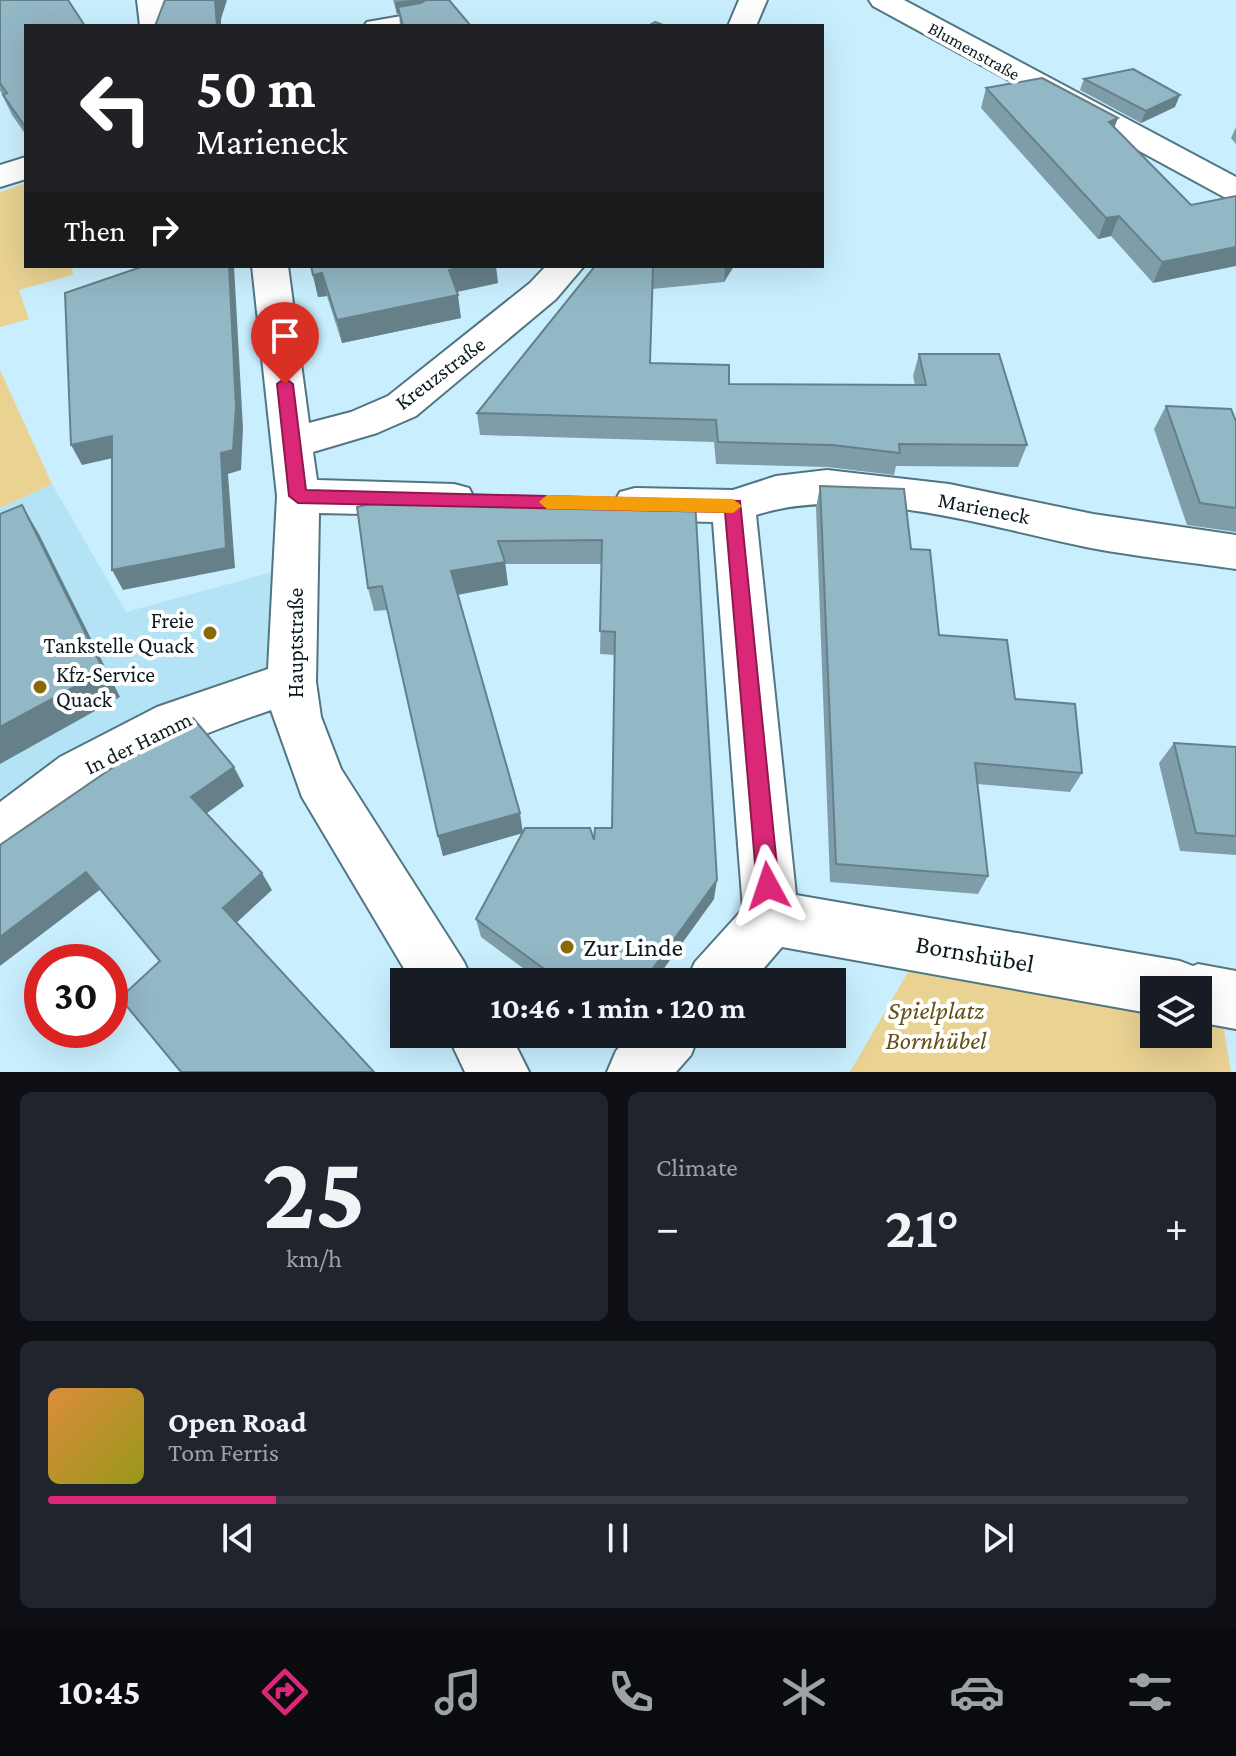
<!DOCTYPE html>
<meta charset="utf-8">
<style>
:root{--surface:#171b24;--page:#20242c;--text:#f1f3f6;--muted:#9ea1a6;--line:#363941;--accent:#db2777}
body{margin:0;font-family:"Crimson Pro",serif;background:var(--page);color:var(--text);height:100vh;display:flex;flex-direction:column;font-size:30px;white-space:nowrap}
*{box-sizing:border-box;margin:0}
p{font-size:26px;color:var(--muted)}
.icon{flex:none;width:44px;height:44px;fill:none;stroke:currentColor;stroke-width:2;stroke-linecap:round;stroke-linejoin:round}
.map{position:relative;height:1072px;overflow:hidden}
.sheet{display:flex;flex-direction:column;gap:20px;padding:20px;background:#0d0f14;flex:1}
.sheet>*{flex:none}
.banner{position:absolute;left:24px;top:24px;width:800px;height:244px;border-radius:0px;box-shadow:0 8px 32px #0002;background:#202124;color:#fff;overflow:hidden}
.tools{position:absolute;left:1140px;top:976px;display:grid;gap:16px}
.tools a{display:grid;place-items:center;width:72px;height:72px;border-radius:0px;background:var(--surface);box-shadow:0 8px 32px #0002;font-size:40px}
.speed{position:absolute;left:24px;top:944px;display:flex;gap:16px;font-size:40px;font-weight:700;text-align:center}
.speed>*{display:grid;place-content:center;width:104px;height:104px;border-radius:50%;background:var(--surface);box-shadow:0 8px 32px #0002;line-height:1}
.speed .limit{border:12px solid #d22;background:#fff;color:#111}
.pin{position:absolute;display:grid;place-items:center;width:68px;height:68px;color:#fff;margin:-82px -34px;border-radius:50% 50% 50% 0;rotate:-45deg;box-shadow:0 0 8px #0007}
.pin .icon{rotate:45deg}
.me{position:absolute;width:88px;margin:-44px;rotate:355deg;stroke-linejoin:round;filter:drop-shadow(0 0 6px #0008)}
.turn{display:flex;align-items:center;gap:28px;height:168px;padding:0 40px;font-size:36px}
.turn .icon{width:104px;height:104px;stroke-width:2.5}
.turn b{display:block;font-size:56px;line-height:68px}
.then{display:flex;align-items:center;height:76px;padding:0 40px;background:#0003;gap:16px;font-size:30px}
.big{font-size:60px;font-weight:700;line-height:1.1}
.sheet .card{flex:1;display:flex;flex-direction:column;justify-content:center;gap:12px;min-width:0;padding:0 28px;border-radius:12px;background:var(--page)}
.sheet .dial{align-items:center;gap:0}
.dial b{font-size:104px;line-height:1}
.song{display:flex;align-items:center;gap:24px}
.cover{width:96px;height:96px;border-radius:12px;background:linear-gradient(135deg,hsl(30 70% 55%),hsl(60 70% 35%))}
.played{height:8px;border-radius:4px;background:linear-gradient(90deg,var(--accent) 20%,var(--line) 20%)}
.keys{display:flex;justify-content:space-around;direction:ltr}
.heat{display:flex;justify-content:space-between;align-items:center;font-size:44px;direction:ltr}
.sheet .tiles{flex:1;display:grid;gap:20px;grid-template-columns:1fr 1fr}
.card:last-child{grid-column:span 2}
.trip{position:absolute;left:390px;top:968px;width:456px;height:80px;border-radius:0px;background:var(--surface);box-shadow:0 8px 32px #0002;font-weight:700;line-height:80px;text-align:center}
.tabs{display:flex;height:128px;justify-content:space-around;align-items:center;background:#090b0e;color:var(--muted)}
.tabs .icon{width:56px;height:56px}
.tabs .current{color:var(--accent)}
.tabs b{font-size:36px;color:var(--text)}
.map>svg:first-child{display:block}
.built{fill:#b4e3f5}
.green{fill:#ead293}
.lines{fill:none;stroke-linecap:round;stroke-linejoin:round}
.service-casing{stroke:#527582;stroke-width:4}
.minor-casing{stroke:#527582;stroke-width:4}
.service{fill:#fff;fill-rule:evenodd}
.minor{fill:#fff;fill-rule:evenodd}
.wall{fill:#7e9da9;fill-rule:evenodd}
.shaded-wall{fill:#66808a}
.building{fill:#92b7c5;stroke:#66808a;stroke-width:2}
.route{fill:#db2777;stroke:#8e194d;stroke-width:2}
.slow{fill:#f59e0b}
.poi-dot{fill:#876a06;stroke:#fff;stroke-width:3}
.labels{text-anchor:middle;dominant-baseline:central;stroke-width:8;stroke-linejoin:round;paint-order:stroke}
.far-street-label{font-size:18px;fill:#0c1b20;stroke:#fff}
.street-label{font-size:22px;fill:#0c1b20;stroke:#fff}
.poi-label{font-size:22px;fill:#0c1b20;stroke:#fff;text-anchor:end}
.near-poi-label{font-size:26px;fill:#0c1b20;stroke:#fff;text-anchor:start}
.near-street-label{font-size:26px;fill:#0c1b20;stroke:#fff}
.near-park-label{font-size:26px;font-style:italic;fill:#655115;stroke:#fff}
</style>
<div class="map">
<svg width="1236" height="1072" viewBox="0 0 1236 1072">
<rect width="100%" height="100%" fill="#c9effe"/>
<path class="built" d="M52 484 126 612 283 569 280 676 0 818V508Z"/>
<path class="green" d="M26 183V266H72L73 275 19 290 29 319 0 327V192Z
M0 370 52 484 0 508Z
M908 972 1154 1013V1034H1198V1020L1223 1024 1231 1072H850Z"/>
<g class="lines">
<defs>
<path id="service" d="M429 0H449C430 32 396 26 364 26L367 22 413 14Z"/>
<path id="minor" d="M137 0H165L168 26H140Z
M739 0H767L756 26H728Z
M869 0H904L1236 177V200L1224 197 873 6Z
M26 157V179L0 187V165Z
M252 266H288L309 423 351 412 388 396 530 283 546 266H584L556 299 416 416 377 433 313 452 317 480 454 484 469 488 475 500 469 512 454 516 319 513 316 682 321 717 341 769 464 962 473 982H412L302 797 271 710C210 731 149 754 96 790 63 811 37 843 0 858V802L60 757 157 707 268 669 277 496Z
M827 470 949 484 1093 514 1236 535V569C1188 562 1139 557 1091 548 992 528 854 483 756 515L796 895 1180 961 1193 966 1198 964 1236 971V1029L1198 1022V990H1154V1014L782 947 752 982H686L695 962 743 909 713 522 635 520 620 516 613 504 620 492 635 488 733 490 776 476Z
M447 1034H510L529 1072H465Z
M631 1034H699L691 1055 676 1072H607L616 1051Z"/>
</defs>
<use href="#service" class="service-casing"/>
<use href="#minor" class="minor-casing"/>
<use href="#service" class="service"/>
<use href="#minor" class="minor"/>
</g>
<path class="wall" d="M0 0 26 26V135L12 115 0 90Z
M393 0H449L471 26H400L399 13 397 14Z
M1084 79 1175 107 1141 123 1080 90Z
M986 88 1118 118 1114 128 1191 205 1153 283 1111 236 1098 239 981 108Z
M1236 127V144L1231 138Z
M311 266 498 283 456 292 461 318 342 343 327 296 318 297Z
M595 266H734L724 282 652 289 650 363 729 384 915 385 913 376 919 354 1027 445 1018 467 896 466 894 475 827 467 716 464 714 442 480 435 477 413Z
M1166 406 1236 421V532L1187 525 1154 429Z
M820 486 911 549 939 635 1082 773 1070 792 977 784 988 876 978 894 830 882 816 508Z
M695 500 714 899 654 982H542L481 937 476 919 522 833 443 856 388 610 374 611 368 588 357 507ZM505 564H602L600 654 615 655 612 828 594 840 523 832 458 595 508 585Z
M1174 743 1236 747V855L1180 851 1159 763Z"/>
<path class="shaded-wall" d="M215 0H227L221 19V26H217Z
M409 0H427L412 11 398 7 399 13 397 14 395 2Z
M1180 95 1175 107 1141 123 1146 111Z
M1118 118 1110 138 1109 122Z
M1119 216 1111 236 1098 239 1106 218Z
M1236 247V266L1153 283 1162 262Z
M229 266H234L243 428 241 470 228 474 235 568 123 590 112 570 221 453Z
M469 266H496L498 283 452 293 449 270Z
M725 266H734L724 282Z
M322 273 327 296 318 297 313 275Z
M458 295 461 318 342 343 337 320Z
M112 436 122 456 82 465 71 445Z
M22 505 39 534 120 697 0 764V727Z
M505 562 508 585 455 595 451 571Z
M234 767 244 786 203 816 191 797Z
M520 813 523 833 443 856 438 836Z
M86 872 101 889 0 966V937Z
M262 873 272 890 234 925 223 908Z
M717 880 714 899 654 982H643Z"/>
<path class="building" d="M0 0H68L85 26H26V128L3 95 7 93 0 83Z
M165 0H215L217 26H155Z
M426 0H449L471 26H403L398 7 421 3Z
M655 22 666 26H648Z
M1133 69 1180 95 1146 111 1084 79Z
M1042 78 1118 118 1109 122 1191 205 1236 196V247L1162 262 1119 216 1106 218 986 88Z
M144 266H229L236 407 233 450 221 453 226 548 112 570V436L71 445 65 293Z
M311 266H469L449 270 458 295 337 320 322 273 313 275Z
M595 266H653L650 363 729 365V384L926 385 919 354H999L1027 445 899 444 900 453 832 445 718 442 716 420 477 413Z
M1166 406 1231 409 1236 421V508L1200 503Z
M820 486 904 489 911 549 930 550 939 635 1007 640 1015 699 1075 704 1082 773 975 763 988 876 836 864Z
M416 494 695 500 717 880 643 982H562L476 919 525 828H590L594 840 595 828H612L615 632 600 631 602 540 498 541 505 562 451 571 520 813 438 836 382 586 368 588 357 507Z
M22 505 104 671 0 727V514Z
M193 718 234 767 191 797 262 873 223 908 374 1072H181L120 998 160 961 86 872 0 937V845L170 728Z
M1174 743 1236 747V836L1196 833Z"/>
<path class="route" d="M285 378 293 384 306 490 740 501 779 886 776 894 768 897 760 894 757 886 725 512 298 503 289 496 277 384Z"/>
<path class="slow" d="M547 495 733 499 742 506 733 513 547 509 539 502Z"/>
<g class="poi-dot">
<circle cx="210" cy="633" r="8"/>
<circle cx="40" cy="687" r="8"/>
<circle cx="567" cy="947" r="8"/>
</g>
<g class="labels">
<g class="far-street-label">
<text transform="translate(974 51) rotate(29)">Blumenstraße</text>
</g>
<g class="street-label">
<text transform="translate(440 373) rotate(-37)">Kreuzstraße</text>
<text transform="translate(984 508) rotate(11)">Marieneck</text>
<text transform="translate(295 643) rotate(-90)">Hauptstraße</text>
<text transform="translate(138 743) rotate(-26)">In der Hamm</text>
</g>
<g class="poi-label">
<text x="194" y="620">Freie<tspan x="194" dy="25">Tankstelle Quack</tspan></text>
<text x="56" y="674" text-anchor="start">Kfz-Service<tspan x="56" dy="25">Quack</tspan></text>
</g>
<g class="near-poi-label">
<text x="583" y="947">Zur Linde</text>
</g>
<g class="near-street-label">
<text transform="translate(975 954) rotate(10)">Bornshübel</text>
</g>
<g class="near-park-label">
<text x="936" y="1010">Spielplatz<tspan x="936" dy="30">Bornhübel</tspan></text>
</g>
</g>
</svg>
<div class="tools">
<a><svg class="icon" aria-label="layers" viewBox="0 0 24 24"><path d="M12 4l9 5-9 5-9-5zM3 14l9 5 9-5"/></svg></a>
</div>
<div class="speed"><div class="limit">30</div></div>
<div class="pin" style="left:285px;top:384px;background:#d93025"><svg class="icon" aria-label="arrive" viewBox="0 0 24 24"><path d="M6 21V4h12l-3 4 3 4H6"/></svg></div>
<svg class="me" style="left:768px;top:886px" viewBox="-20 -20 40 40"><path d="M0-17L14 15 0 8-14 15z" fill="#db2777" stroke="#fff" stroke-width="4"/></svg>
<div class="trip">10:46 · 1 min · 120 m</div>
<div class="banner">
<div class="turn"><svg class="icon" aria-label="left" viewBox="0 0 24 24"><path d="M17 20v-9H6M10 6l-5 5 5 5"/></svg><div><b>50 m</b>Marieneck</div></div>
<div class="then">Then<svg class="icon" aria-label="right" viewBox="0 0 24 24"><path d="M7 20v-9h11M14 6l5 5-5 5"/></svg></div>
</div>
</div>
<section class="sheet">
<div class="tiles">
<div class="card dial"><b>25</b><p>km/h</p></div>
<div class="card"><p>Climate</p>
<div class="heat"><a>−</a><b class="big">21°</b><a>+</a></div>
</div>
<div class="card">
<div class="song"><i class="cover"></i><div><b>Open Road</b><p>Tom Ferris</p></div></div>
<div class="played"></div>
<div class="keys"><svg class="icon" aria-label="previous" viewBox="0 0 24 24"><path d="M18 5L8 12l10 7zM5 5v14"/></svg><svg class="icon" aria-label="pause" viewBox="0 0 24 24"><path d="M8 5v14M16 5v14"/></svg><svg class="icon" aria-label="next" viewBox="0 0 24 24"><path d="M6 5l10 7-10 7zM19 5v14"/></svg></div>
</div>
</div>
</section>
<nav class="tabs">
<b>10:45</b>
<svg class="icon current" aria-label="directions" viewBox="0 0 24 24"><path d="M12 3l9 9-9 9-9-9zM9 14v-3h6M13 9l2 2-2 2"/></svg>
<svg class="icon" aria-label="music" viewBox="0 0 24 24"><path d="M9 18V5l10-2v13"/><circle cx="6" cy="18" r="3"/><circle cx="16" cy="16" r="3"/></svg>
<svg class="icon" aria-label="phone" viewBox="0 0 24 24"><path d="M5 4h4l2 5-3 2q2 4 5 5l2-3 5 2v4C11 20 4 13 5 4z"/></svg>
<svg class="icon" aria-label="climate" viewBox="0 0 24 24"><path d="M12 3v18M4 7l16 10M4 17L20 7"/></svg>
<svg class="icon" aria-label="car" viewBox="0 0 24 24"><path d="M5 17H2v-5l4-1 3-4h7l3 4 3 1v5h-3M9 17h6M6 11h13"/><circle cx="7" cy="17" r="2"/><circle cx="17" cy="17" r="2"/></svg>
<svg class="icon" aria-label="filters" viewBox="0 0 24 24"><path d="M4 7h16M4 17h16"/><circle cx="9" cy="7" r="2"/><circle cx="15" cy="17" r="2"/></svg>
</nav>
